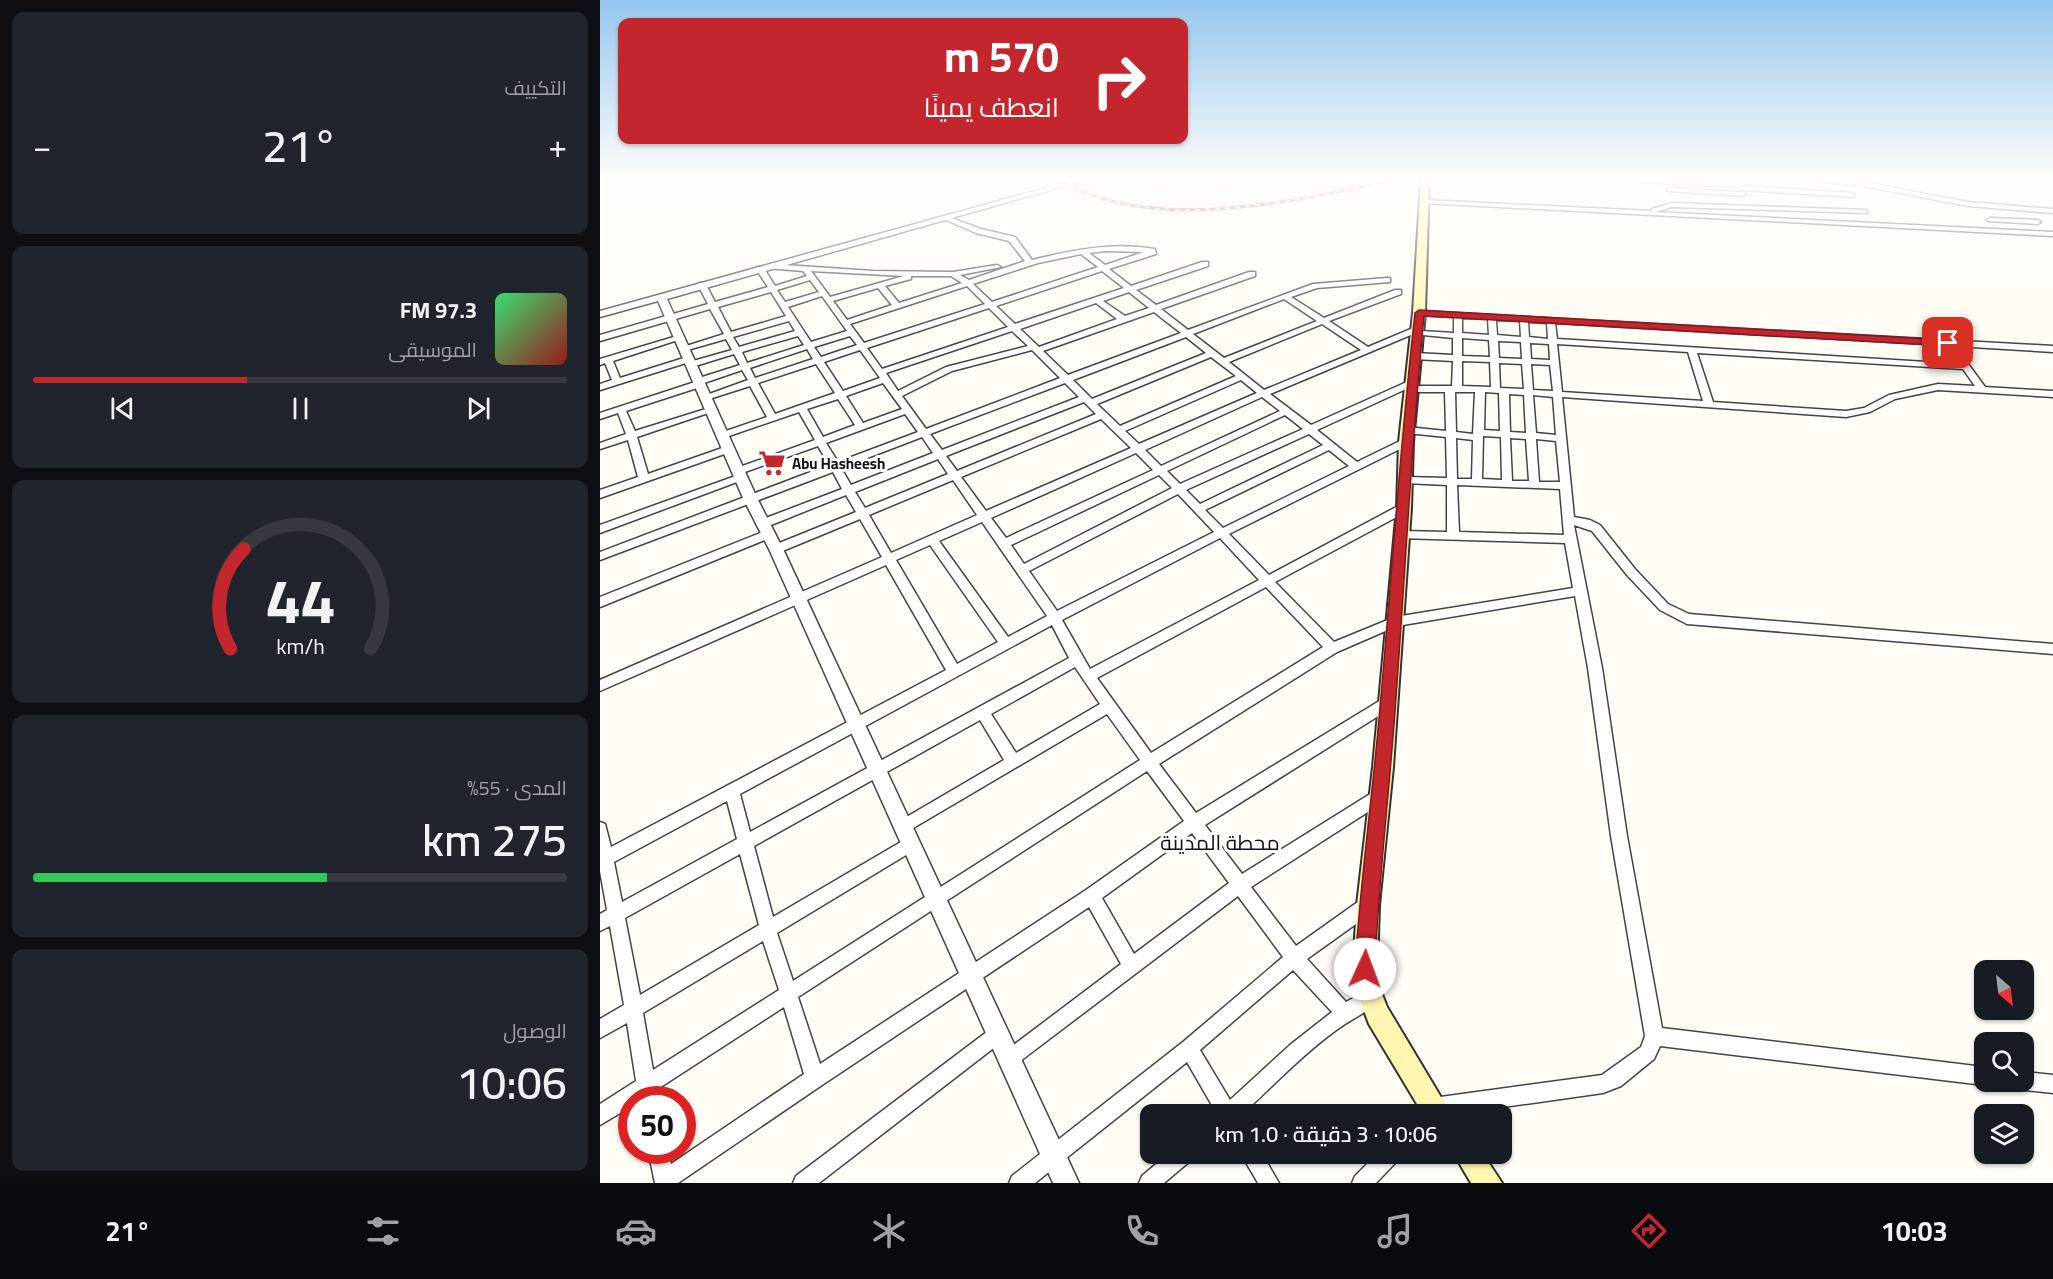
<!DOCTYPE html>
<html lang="ar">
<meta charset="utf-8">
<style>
:root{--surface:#171b24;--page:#20242c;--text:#f1f3f6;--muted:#9ea1a6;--line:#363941;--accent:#c4262e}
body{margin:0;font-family:Georgia,Cairo,serif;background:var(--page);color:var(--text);direction:rtl;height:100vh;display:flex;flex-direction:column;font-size:22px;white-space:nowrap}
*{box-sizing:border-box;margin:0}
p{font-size:20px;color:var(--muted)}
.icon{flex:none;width:33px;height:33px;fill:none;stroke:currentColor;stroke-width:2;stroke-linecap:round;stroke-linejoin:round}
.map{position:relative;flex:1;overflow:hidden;direction:ltr}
.side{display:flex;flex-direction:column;gap:12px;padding:12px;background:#0d0f14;width:600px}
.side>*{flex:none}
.guide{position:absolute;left:18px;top:18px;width:570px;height:126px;border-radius:12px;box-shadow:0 2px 4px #0004;direction:rtl;background:#c4262e;color:#fff;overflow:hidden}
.needle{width:39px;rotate:152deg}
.buttons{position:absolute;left:1374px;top:960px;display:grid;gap:12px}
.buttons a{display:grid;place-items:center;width:60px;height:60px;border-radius:12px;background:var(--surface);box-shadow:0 2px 4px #0004;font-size:30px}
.speed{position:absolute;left:18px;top:1086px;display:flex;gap:12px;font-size:30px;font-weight:700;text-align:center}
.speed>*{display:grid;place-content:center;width:78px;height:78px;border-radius:50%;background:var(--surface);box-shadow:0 2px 4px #0004;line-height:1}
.speed .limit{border:9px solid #d22;background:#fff;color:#111}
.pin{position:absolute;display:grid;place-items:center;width:51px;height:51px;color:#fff;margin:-26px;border-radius:12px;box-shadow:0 3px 9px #0006}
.me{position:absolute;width:66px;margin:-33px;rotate:2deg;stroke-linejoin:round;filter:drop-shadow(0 0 4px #0008)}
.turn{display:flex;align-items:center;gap:21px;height:126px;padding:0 30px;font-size:27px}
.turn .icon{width:78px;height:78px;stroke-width:2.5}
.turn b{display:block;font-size:42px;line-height:51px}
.big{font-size:45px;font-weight:600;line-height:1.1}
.side .tile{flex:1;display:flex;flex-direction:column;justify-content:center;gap:9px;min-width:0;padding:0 21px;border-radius:12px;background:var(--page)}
.side .dial{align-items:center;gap:0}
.dial svg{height:156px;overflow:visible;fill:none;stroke:var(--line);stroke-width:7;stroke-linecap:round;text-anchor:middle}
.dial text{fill:var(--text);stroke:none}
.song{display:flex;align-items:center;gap:18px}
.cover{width:72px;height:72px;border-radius:9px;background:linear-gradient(135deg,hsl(140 70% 55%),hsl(0 70% 35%))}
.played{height:6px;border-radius:3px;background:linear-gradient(90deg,var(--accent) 40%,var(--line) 40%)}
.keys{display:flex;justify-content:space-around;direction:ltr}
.heat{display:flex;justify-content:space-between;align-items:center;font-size:33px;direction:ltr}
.charge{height:9px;border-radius:4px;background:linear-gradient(90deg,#34c759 55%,var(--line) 0)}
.trip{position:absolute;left:540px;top:1104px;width:372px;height:60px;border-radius:12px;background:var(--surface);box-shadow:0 2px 4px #0004;font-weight:600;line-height:60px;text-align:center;direction:rtl}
.dock{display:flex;height:96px;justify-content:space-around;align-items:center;background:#090b0e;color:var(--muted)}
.dock .icon{width:42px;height:42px}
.dock .selected{color:var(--accent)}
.dock b{font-size:27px;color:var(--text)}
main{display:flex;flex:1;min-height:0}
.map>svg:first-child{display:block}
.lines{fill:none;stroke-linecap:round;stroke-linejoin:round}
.minor-casing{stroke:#444;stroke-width:3}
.tertiary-casing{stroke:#444;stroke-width:3}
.secondary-casing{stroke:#333;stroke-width:4}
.minor{fill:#fff;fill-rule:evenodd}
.tertiary{fill:#fff;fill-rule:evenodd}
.secondary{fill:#fff6b0;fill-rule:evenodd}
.rail-casing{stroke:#c4262e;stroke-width:3}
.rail{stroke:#fff;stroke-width:1.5;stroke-dasharray:5;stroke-linecap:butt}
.route{fill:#c4262e;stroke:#7f191e;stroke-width:1.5}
.labels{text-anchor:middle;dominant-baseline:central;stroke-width:6;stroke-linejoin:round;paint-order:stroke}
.poi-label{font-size:15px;font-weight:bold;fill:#111;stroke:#fff;text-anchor:start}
.near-quarter-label{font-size:21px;fill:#111;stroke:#fff}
</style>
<main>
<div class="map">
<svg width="1453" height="1183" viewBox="0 0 1453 1183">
<rect width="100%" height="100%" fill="#fffdf5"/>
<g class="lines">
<defs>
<path id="minor" d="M1039 180 1140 183 1143 186 1252 193 1255 195 1252 197 1142 190 1139 187 1042 182Z
M1218 180 1258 181 1368 202 1453 209V213L1368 206 1258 185 1221 182Z
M1070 188 1143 192 1146 194 1143 196 1068 191 1067 190Z
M825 200 1052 211V209L1072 203 1265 210 1267 211V213L1072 207 1055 212 1453 232V236L823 203 822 202Z
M346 216 381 229 415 237 432 260C472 250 513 242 555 249L556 254 509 269 531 286 602 262H608V266L536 290 556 305 649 272H655V276L561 309 588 330 713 284 787 278H790V282L717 288 691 297 724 318 795 290H801V294L729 321 768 347 818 326 821 327V331L854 333V317L816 315 815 313 819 311 1453 346V352L1355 346 1385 387 1453 391V397L1338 390 1295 399 1270 412 1246 417 962 397 974 517 990 520 1000 525 1035 569 1068 604 1089 614 1453 644V654L1087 624 1060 610 1027 575 992 531 974 525 1002 668 1027 836 1062 1028 1384 1067V1082L1391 1083 1384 1085 1060 1046 1054 1059 1021 1086 1003 1093 854 1114H818C820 1106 825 1102 833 1098L1002 1075 1041 1047 1045 1036 1011 836 988 668 975 596 797 626 737 652 559 764 596 813 781 700 786 698 791 700 793 704 791 708 605 825 642 874 775 791 780 789 785 791 787 796 785 801 651 887 696 946 762 899 768 897 774 899 776 905 774 911 707 959 746 1002 770 989 776 992 779 998C774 1009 750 1020 739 1028 704 1053 674 1085 642 1114H617L587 1062 435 1183H409L412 1176 583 1042 683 957 638 896 415 1065 409 1068 403 1065 400 1059 403 1053 521 964 489 907 222 1085 78 1183H55L48 1150H68L71 1164 204 1074 184 1007 56 1090 57 1100H32V1106L0 1125V1104L36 1081 27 1023 0 1038V1019L24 1005 10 926 0 931V914L7 910 0 871V822L5 824 11 847 346 670 286 565 0 691V680L282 557 260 519 180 552 176 553 170 549 172 546 256 512 246 495 166 527H158L156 524 158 521 242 489 233 472 0 560V552L229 465 218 446 142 473H134L133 471 134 469 215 440 199 412 126 437H120V433L167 417 150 386 106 400 101 397 148 380 142 370 104 383 103 386 26 411 35 431 109 408 112 407 117 410 37 437 48 474 125 447H133V451L0 498V490L38 477 28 440 0 449V443L26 434 18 413 0 419V413L95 382 96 379 140 365 134 354 92 367 89 366V362L0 390V384L12 380 5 363 0 365V359L77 336 84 338 13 361 20 378 87 357H93V361L132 350 126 339 84 351 80 348 124 334 110 309 0 341V335L108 304 98 285 99 283H105L115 302 168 287 156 269 157 267H163L175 286 207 276 203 271 167 268 166 266 170 264 273 271 353 272 397 265 401 267 360 275 369 280 425 261 409 241 376 233 344 219V217ZM505 251 544 252 505 265 489 253ZM481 254 498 267 392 302 373 284 438 263ZM211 271 304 276 230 297ZM502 271 524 288 415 324 396 306ZM311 276H351L362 283 299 303 285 286 311 279ZM210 280 219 292 185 302 177 290ZM367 286 385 304 264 343 250 324ZM278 288 292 305 247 320 233 301ZM171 292 186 316 131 332 118 307ZM529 292 549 308 525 316 503 301ZM222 296 247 331 211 342 188 307ZM684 299 717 321 624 358 593 334ZM496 303 517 319 439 347 420 329ZM389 308 408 327 282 369 267 348ZM554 312 581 333 468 375 443 351ZM862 318 888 319 889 335 862 333ZM896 320 920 321 921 337 897 335ZM189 321 195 331 139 347 133 337ZM928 322 947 323 948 339 929 337ZM955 323 1345 345 1359 364 957 339ZM722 324 761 350 664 390 629 362ZM412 331 428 346 346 367 298 391 286 373ZM813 334 853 338V355L814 353 810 356 814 359 853 361 852 386H812L817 383 815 381H809L711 425 670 394ZM198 336 204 345 147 363 142 352ZM250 336 257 345 221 357 214 347ZM586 337 606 353 492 399 473 380ZM862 338 889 340 890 357 862 356ZM898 341 921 342 922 359 899 358ZM930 343 949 344 950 360 931 359ZM957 344 1088 352 1103 401 962 392ZM207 349 213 359 155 378 150 368ZM260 350 280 378 243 391 224 362ZM432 350 460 378 326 429 302 396 352 371ZM1097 353 1363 369 1375 386 1338 384 1289 395 1264 408 1246 411 1113 402ZM611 357 636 376 520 426 497 404ZM862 361 890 362 891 387 862 386ZM899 363 922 364 924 389 900 388ZM216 364 235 393 175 414 158 383ZM931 364 950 365 953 391 933 390ZM641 380 657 393 539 444 525 431ZM283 383 302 409 263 423 246 396ZM465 383 479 397 342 450 330 434ZM806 389 811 392H845L846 431 807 427 802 430 807 433 846 437 847 478 805 477 800 480 805 483 847 485V532L802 531 798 532 796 535 798 538 965 543 973 588 795 617 734 642 675 582 808 511 809 508 808 505H800L669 575 629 534 810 444V440H802L757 462 717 430ZM855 392H875L873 434 856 432ZM885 392 899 393 900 431 884 430ZM909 394 924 395 926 433 910 432ZM933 395 953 397 956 435 936 433ZM662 397 680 411 561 466 545 450ZM238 399 255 425 223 437 207 409ZM484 402 496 414 357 471 346 456ZM305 414 318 432 238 462 226 443ZM685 415 703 429 580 484 567 471ZM501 419 531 448 386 511 361 477ZM709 434 723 445 600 504 586 490ZM883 436 901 437 902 480 882 479ZM322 437 333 453 251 485 241 468ZM856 438 873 440 872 479H857ZM910 438 926 439 929 481H912ZM936 439 956 441 960 482H939ZM729 450 749 466 623 528 605 510ZM536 453 553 470 406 538 391 518ZM338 459 348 474 265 508 255 492ZM559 475 572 488 424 564 411 545ZM353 480 377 515 291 553 269 515ZM857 485 960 489 964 535 859 532ZM578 494 614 532 457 611 429 571ZM382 522 447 616 408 637 339 541ZM620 538 659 580 490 669 462 620ZM330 545 398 642 357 664 296 560ZM666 587 723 647 551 753 497 678ZM452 625 469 658 150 832 140 794ZM475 667 500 704 416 753 391 714ZM507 714 540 760 193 981 177 933 316 849 319 844 316 839 311 837 306 839 173 917 154 846 380 720 404 760 298 822 295 827 298 832 303 834ZM547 771 584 821 486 890 220 1064 198 997ZM127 801 137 839 22 902 14 862ZM592 833 629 883 534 954 502 898ZM140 854 159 925 40 995 25 918ZM163 941 179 990 53 1070 43 1013ZM693 970 732 1012 690 1045 630 1100 600 1050Z
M1390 218 1438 220 1441 222 1438 224 1388 221 1387 220Z
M141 474 145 475 146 477 145 479 0 533V525Z
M168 530 174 534 172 537 0 607V597Z
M398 1025 404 1028 407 1034 404 1040 219 1183H193L196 1176 392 1028Z
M1424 1072 1453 1075V1093L1424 1090 1417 1088 1415 1082H1424Z
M568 1154H593L590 1161 564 1183H539L542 1176Z
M641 1154H662L679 1183H658Z
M777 1154H800L797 1161 776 1183H752L755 1176Z"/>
<path id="tertiary" d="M474 180H486L67 299 157 498 183 549 479 1183H453L169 549 143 498 58 301 0 317V311Z"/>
<path id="secondary" d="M821 180H829L825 313 813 442 811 508 793 767 779 905 777 969 778 984 787 1007 851 1114H823L769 1024 754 984 753 969 757 905 773 767 797 508 799 442 813 313Z
M854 1154H883L902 1183H871Z"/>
</defs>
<use href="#minor" class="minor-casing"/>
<use href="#tertiary" class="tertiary-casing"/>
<use href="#secondary" class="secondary-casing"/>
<use href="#minor" class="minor"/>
<use href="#tertiary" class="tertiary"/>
<use href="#secondary" class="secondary"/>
<defs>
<path id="rail" d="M460 180C549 235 697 201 793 180"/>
</defs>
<use href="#rail" class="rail-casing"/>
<use href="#rail" class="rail"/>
</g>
<linearGradient id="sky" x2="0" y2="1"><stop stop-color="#95c6ee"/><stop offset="0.52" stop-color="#fffefa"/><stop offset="1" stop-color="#fffefa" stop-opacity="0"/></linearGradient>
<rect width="1453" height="345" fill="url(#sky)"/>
<path class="route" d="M819 310 1348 340 1353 343 1348 346 824 316C811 447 805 579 795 711 789 797 778 883 775 969L772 976 765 979 758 976 755 969C760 881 773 794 780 707 792 575 800 444 815 313Z"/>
<defs>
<symbol id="supermarket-bare" viewBox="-9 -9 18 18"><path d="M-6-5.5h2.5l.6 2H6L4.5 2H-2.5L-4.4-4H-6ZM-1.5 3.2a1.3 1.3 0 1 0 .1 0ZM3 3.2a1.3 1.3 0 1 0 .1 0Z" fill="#c4262e" stroke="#fff" stroke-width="2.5" paint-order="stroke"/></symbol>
</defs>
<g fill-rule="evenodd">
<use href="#supermarket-bare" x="153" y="444" width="38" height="38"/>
</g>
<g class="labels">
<g class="poi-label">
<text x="192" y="463">Abu Hasheesh</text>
</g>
<g class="near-quarter-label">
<text x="620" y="842">محطة المدينة</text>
</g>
</g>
</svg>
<div class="buttons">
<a><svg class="needle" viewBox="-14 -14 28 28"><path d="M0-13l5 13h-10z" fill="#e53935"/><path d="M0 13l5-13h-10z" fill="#9ea1a6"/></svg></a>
<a><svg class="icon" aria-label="search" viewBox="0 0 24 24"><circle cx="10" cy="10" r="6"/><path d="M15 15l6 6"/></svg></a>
<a><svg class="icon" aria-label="layers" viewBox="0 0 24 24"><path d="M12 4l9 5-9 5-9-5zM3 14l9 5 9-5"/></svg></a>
</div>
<div class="speed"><div class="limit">50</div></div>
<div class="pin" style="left:1348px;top:343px;background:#d93025"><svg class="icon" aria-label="arrive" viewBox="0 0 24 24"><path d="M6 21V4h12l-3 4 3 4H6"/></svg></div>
<svg class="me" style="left:765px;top:969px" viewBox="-20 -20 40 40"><circle r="19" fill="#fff"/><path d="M0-13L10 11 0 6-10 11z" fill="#c4262e"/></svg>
<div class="trip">10:06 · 3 دقيقة · 1.0 km</div>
<div class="guide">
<div class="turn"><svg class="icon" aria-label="right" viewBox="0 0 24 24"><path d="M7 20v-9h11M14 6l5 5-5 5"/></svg><div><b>570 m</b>انعطف يمينًا</div></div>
</div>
</div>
<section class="side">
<div class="tile"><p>التكييف</p>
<div class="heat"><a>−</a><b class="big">21°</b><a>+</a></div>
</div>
<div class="tile">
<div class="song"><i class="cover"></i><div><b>97.3 FM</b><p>الموسيقى</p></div></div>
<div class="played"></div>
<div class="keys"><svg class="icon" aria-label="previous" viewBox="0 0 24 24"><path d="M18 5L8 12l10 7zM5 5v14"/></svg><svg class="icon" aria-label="pause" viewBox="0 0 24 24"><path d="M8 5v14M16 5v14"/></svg><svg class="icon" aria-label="next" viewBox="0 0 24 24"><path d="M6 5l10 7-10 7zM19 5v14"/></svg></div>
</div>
<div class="tile dial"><svg viewBox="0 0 100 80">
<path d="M14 69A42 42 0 1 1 86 69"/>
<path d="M14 69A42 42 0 0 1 21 18" stroke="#c4262e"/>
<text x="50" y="56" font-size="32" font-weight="700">44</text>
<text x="50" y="72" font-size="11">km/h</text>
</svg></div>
<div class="tile"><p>المدى · 55%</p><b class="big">275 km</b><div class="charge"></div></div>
<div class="tile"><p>الوصول</p><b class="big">10:06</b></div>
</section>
</main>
<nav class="dock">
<b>10:03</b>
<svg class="icon selected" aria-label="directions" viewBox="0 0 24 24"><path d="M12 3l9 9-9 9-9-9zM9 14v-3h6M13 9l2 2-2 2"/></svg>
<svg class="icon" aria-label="music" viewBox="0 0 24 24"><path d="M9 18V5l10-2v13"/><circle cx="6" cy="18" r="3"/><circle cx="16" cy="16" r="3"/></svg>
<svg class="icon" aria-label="phone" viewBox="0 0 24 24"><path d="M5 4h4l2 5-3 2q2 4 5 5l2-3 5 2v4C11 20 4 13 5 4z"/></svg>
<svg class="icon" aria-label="climate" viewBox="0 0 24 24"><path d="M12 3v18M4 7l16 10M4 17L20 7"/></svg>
<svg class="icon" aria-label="car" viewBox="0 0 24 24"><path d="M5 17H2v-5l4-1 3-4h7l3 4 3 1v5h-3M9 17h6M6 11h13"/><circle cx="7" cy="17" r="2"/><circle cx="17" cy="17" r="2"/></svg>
<svg class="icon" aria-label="filters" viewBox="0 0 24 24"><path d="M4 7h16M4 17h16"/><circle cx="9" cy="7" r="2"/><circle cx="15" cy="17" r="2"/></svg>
<b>21°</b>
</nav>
